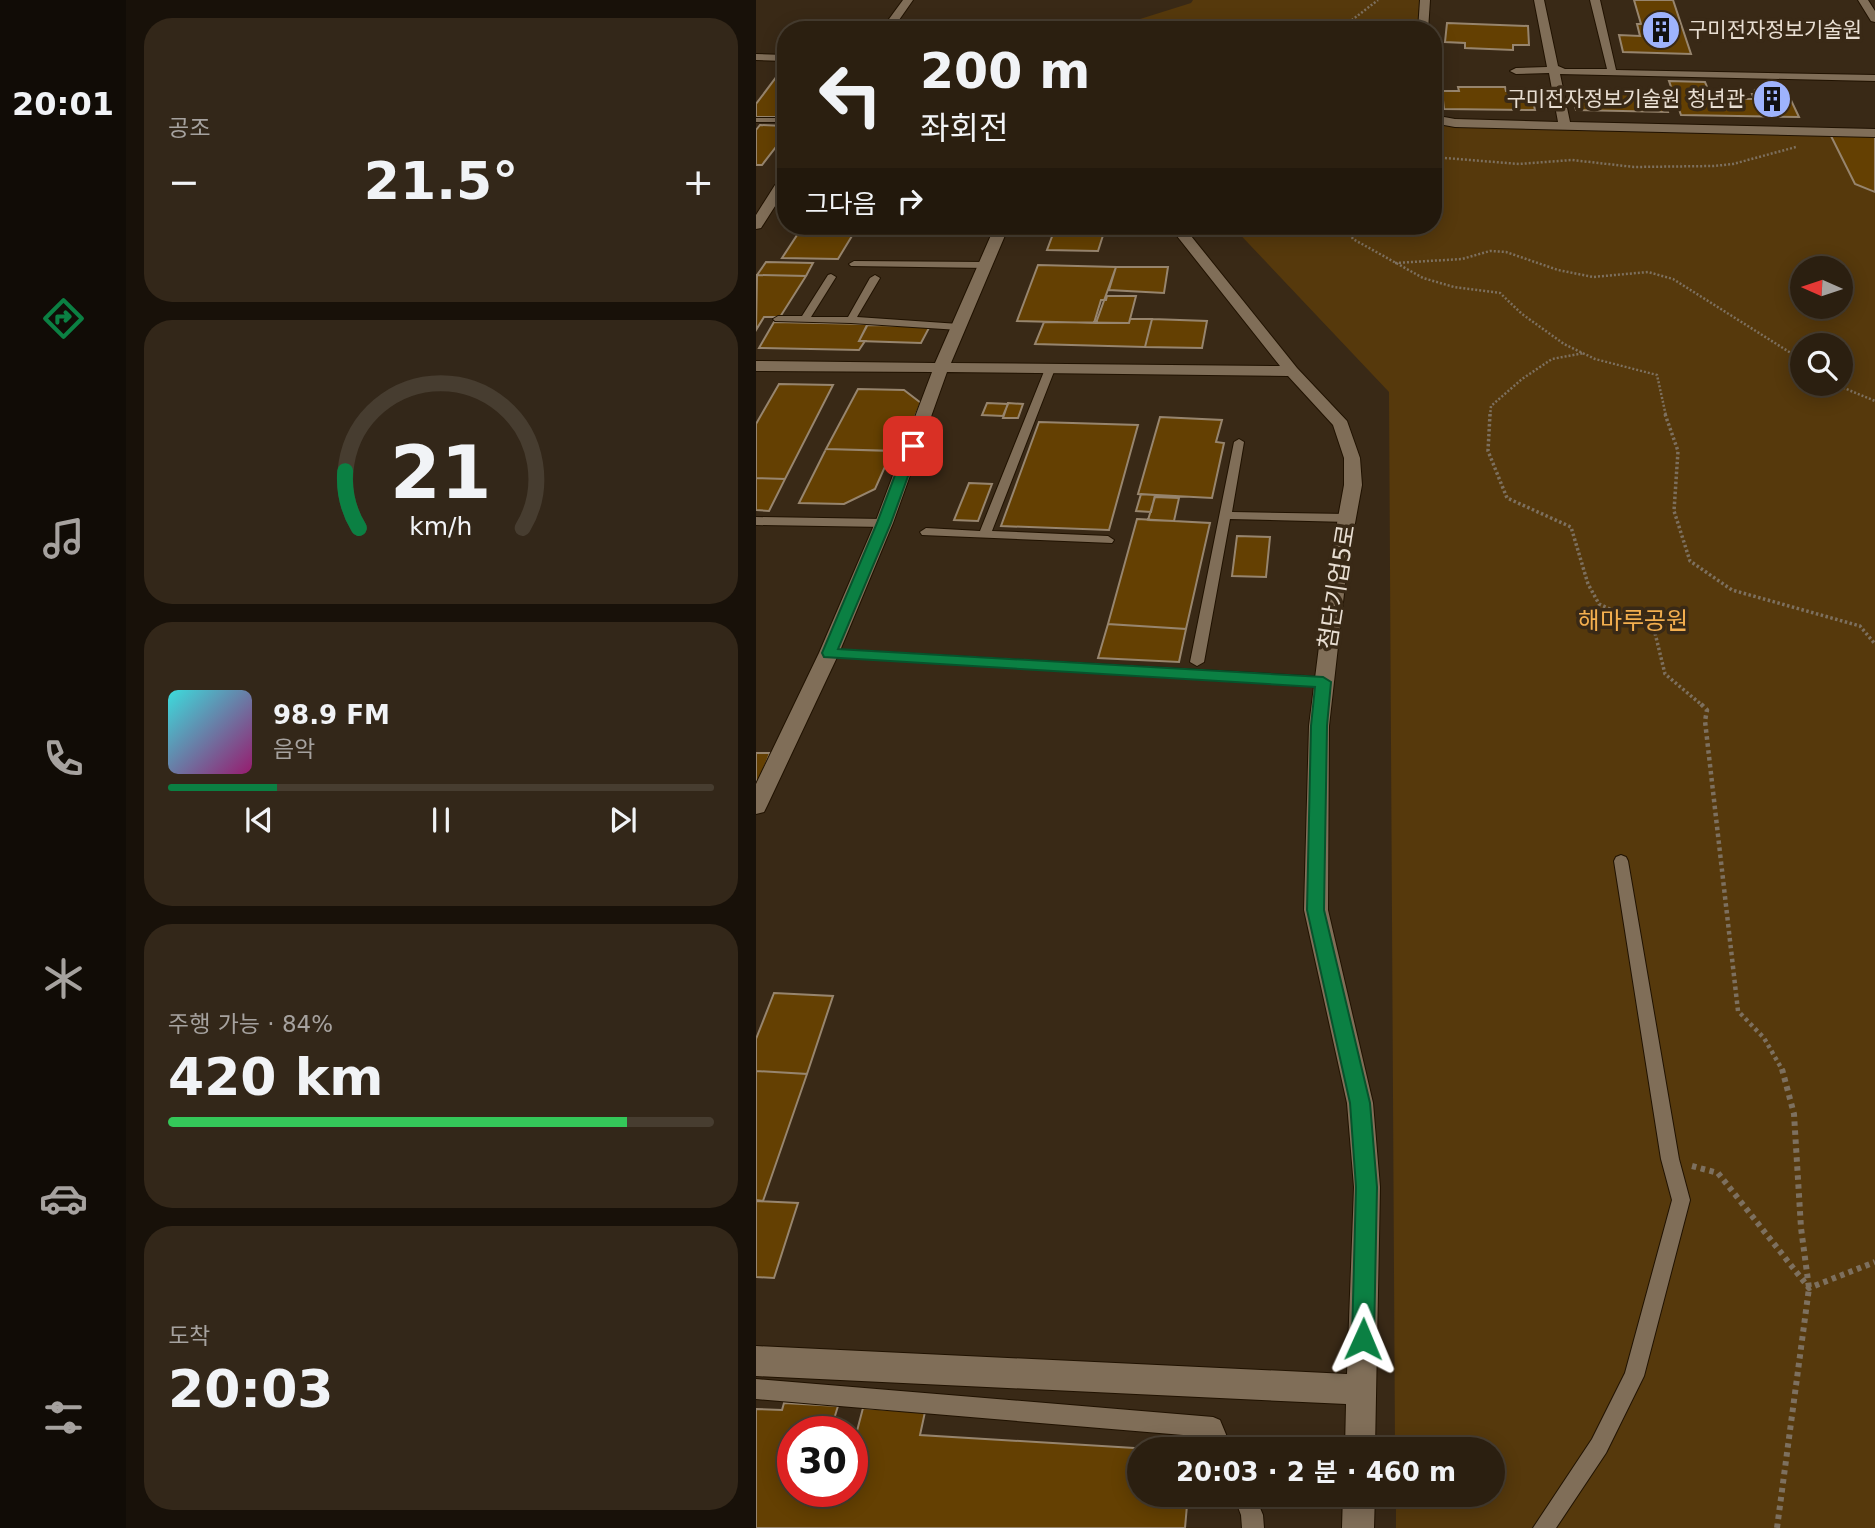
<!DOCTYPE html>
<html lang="ko">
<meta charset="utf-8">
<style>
:root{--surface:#2b1f10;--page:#332719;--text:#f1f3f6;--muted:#a6a29f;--line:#473d30;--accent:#0b8043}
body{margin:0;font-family:"DejaVu Sans","Noto Sans KR",sans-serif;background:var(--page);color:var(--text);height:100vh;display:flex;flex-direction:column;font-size:26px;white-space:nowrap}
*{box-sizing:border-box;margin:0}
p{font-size:23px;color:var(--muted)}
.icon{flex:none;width:38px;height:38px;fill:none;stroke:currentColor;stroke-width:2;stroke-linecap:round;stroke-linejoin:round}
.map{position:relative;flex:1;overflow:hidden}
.drawer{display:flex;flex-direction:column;gap:18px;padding:18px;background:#181109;width:630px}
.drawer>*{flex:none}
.hud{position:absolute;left:21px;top:21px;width:665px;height:214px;border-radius:28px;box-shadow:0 4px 18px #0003,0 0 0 2px var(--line);background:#2b1f10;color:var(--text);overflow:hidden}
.needle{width:46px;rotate:273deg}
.buttons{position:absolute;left:1034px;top:256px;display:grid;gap:14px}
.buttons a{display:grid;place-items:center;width:63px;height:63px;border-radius:50%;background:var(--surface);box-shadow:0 4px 18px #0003,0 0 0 2px var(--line);font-size:35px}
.speed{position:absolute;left:21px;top:1416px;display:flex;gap:14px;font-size:35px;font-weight:700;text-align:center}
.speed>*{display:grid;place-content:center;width:91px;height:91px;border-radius:50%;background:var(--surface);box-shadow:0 4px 18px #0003,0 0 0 2px var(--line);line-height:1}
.speed .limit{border:10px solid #d22;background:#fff;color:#111}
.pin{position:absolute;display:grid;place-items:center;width:60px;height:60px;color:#fff;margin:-30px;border-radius:14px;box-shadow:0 4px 10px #0006}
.me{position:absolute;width:77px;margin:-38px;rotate:1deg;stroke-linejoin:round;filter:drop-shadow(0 0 5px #0008)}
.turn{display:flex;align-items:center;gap:24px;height:147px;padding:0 28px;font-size:32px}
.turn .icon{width:91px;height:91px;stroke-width:2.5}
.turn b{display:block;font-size:49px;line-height:60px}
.then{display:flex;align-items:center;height:66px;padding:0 28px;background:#0003;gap:14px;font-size:26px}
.big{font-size:52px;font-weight:600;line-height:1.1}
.drawer .tile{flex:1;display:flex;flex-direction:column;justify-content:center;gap:10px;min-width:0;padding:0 24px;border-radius:28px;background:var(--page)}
.drawer .dial{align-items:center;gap:0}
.dial svg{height:182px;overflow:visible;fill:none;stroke:var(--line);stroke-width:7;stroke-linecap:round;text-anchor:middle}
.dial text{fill:var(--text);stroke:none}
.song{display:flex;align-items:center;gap:21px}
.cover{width:84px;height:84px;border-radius:10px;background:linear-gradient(135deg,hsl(180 70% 55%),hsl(320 70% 35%))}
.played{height:7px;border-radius:4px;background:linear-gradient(90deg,var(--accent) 20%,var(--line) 20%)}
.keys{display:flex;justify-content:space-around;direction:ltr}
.heat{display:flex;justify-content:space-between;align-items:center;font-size:38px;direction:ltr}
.charge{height:10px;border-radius:5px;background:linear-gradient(90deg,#34c759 84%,var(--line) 0)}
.trip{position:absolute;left:371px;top:1437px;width:378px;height:70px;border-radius:35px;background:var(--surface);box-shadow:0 4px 18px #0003,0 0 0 2px var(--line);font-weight:600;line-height:70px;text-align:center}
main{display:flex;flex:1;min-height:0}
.tabs{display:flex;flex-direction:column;width:126px;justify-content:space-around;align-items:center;background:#110c06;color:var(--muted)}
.tabs .icon{width:49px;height:49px}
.tabs .selected{color:var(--accent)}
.tabs b{font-size:32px;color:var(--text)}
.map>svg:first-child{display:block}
.green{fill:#56390c;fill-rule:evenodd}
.building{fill:#644002;stroke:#97856e;stroke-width:2;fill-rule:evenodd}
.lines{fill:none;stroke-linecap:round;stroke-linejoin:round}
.lane-casing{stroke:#201201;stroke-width:2}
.street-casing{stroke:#201201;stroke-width:2}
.path-far3{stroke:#7d705f;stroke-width:2.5;stroke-dasharray:2 2;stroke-linecap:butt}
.path-far2{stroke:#7d705f;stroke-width:3.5;stroke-dasharray:2.5 2.5;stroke-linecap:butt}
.path-far1{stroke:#7d705f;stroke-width:4.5;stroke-dasharray:3.5 3.5;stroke-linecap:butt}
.path{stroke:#7d705f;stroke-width:6;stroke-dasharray:4.5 4.5;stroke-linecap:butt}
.lane{fill:#806e58;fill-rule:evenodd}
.street{fill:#806e58;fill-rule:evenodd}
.route{fill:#0b8043;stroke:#07532c;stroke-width:2}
.labels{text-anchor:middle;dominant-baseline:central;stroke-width:7;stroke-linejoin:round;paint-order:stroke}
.far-poi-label{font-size:21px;fill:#e8ded2;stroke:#392916;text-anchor:start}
.street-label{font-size:24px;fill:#e8ded2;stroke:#392916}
.park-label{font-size:24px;fill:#f4af4f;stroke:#392916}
</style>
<main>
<nav class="tabs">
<b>20:01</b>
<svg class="icon selected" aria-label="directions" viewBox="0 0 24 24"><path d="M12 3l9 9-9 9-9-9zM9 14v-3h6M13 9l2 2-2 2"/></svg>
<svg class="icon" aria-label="music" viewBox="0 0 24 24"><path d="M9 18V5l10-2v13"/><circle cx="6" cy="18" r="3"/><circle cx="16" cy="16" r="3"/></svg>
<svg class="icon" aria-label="phone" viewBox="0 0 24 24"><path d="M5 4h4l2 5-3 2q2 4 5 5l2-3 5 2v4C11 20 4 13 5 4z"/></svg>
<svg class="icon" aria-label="climate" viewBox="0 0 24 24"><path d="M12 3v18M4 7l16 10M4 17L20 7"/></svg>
<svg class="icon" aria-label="car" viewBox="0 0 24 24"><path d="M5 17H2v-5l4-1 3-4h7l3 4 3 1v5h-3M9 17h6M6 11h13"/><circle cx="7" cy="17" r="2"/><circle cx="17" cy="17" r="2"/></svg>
<svg class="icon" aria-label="filters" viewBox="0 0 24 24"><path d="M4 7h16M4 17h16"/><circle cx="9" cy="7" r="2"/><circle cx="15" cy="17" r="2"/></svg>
</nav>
<section class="drawer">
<div class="tile"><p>공조</p>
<div class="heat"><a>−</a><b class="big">21.5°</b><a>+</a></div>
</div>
<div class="tile dial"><svg viewBox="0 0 100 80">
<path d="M14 69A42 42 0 1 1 86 69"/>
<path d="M14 69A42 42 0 0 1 8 44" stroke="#0b8043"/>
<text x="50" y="56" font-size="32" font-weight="700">21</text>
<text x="50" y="72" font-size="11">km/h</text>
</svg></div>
<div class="tile">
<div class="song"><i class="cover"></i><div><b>98.9 FM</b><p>음악</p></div></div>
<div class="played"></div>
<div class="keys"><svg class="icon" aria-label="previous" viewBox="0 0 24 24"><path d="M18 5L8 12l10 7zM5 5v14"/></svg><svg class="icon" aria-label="pause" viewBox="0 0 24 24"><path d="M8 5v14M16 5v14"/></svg><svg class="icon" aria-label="next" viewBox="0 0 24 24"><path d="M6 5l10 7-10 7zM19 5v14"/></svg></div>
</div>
<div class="tile"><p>주행 가능 · 84%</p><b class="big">420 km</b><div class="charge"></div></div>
<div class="tile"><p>도착</p><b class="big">20:03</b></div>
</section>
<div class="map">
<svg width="1119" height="1528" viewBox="0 0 1119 1528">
<rect width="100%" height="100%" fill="#392916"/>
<path class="green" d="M437 0H666V30H349L435 3Z
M677 125H809L1073 134 1099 184 1119 193V1528H640V1495L737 1494V1449H639L633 392 476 226H677ZM1046 268H1085V306H1046ZM1046 345H1085V383H1046Z"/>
<path class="building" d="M878 0H917L935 54 867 52 863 35 884 36 881 24H885Z
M691 23 772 26 773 45H757V50L709 48V43L689 42Z
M27 68H30V111L25 117H0V104Z
M913 81 949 82 958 104H964L962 99H998L996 94H1003L999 90 1003 86H1019L1025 89 1027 96H1033L1043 117 925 115Z
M702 87H749L750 91 775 92 779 110 688 109 686 91H703Z
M816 91 906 92 912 112 820 110Z
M4 125 30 126V134L6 165H0V130Z
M1074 134 1119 136V192L1099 184Z
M47 226H102L82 259 26 258Z
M53 226H230L229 228Z
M300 226H350L342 251 291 250Z
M10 262 57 263 50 276 1 275Z
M282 265 360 267 340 323 261 321Z
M360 267H412L408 293 353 290Z
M1 275 50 276 24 317H8L0 330Z
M351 296H380L373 323H338L345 300H350Z
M374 319H396L389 347 279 344 288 322 373 323Z
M396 319 451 321 446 348 389 347Z
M18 322 112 324 103 341H109L103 350 3 348Z
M111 325 174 326 165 343 103 341Z
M23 384 77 385 29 479 0 478V424Z
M102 389 148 390 165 403 144 451 70 449Z
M231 403 252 404 247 416 226 415Z
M252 403 267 404 262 418H247Z
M404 417 466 420 460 442 468 443 456 498 382 494Z
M283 422 382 425 353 530 245 526Z
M70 449 136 451 119 489 88 504 43 503Z
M0 478 29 479 13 511 0 510Z
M213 483 236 484 222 521 198 520Z
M385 494 399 495 395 512 380 511Z
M399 497 423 498 418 521 392 520Z
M381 519 454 523 430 629 352 624Z
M481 536 514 537 510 577 476 576Z
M352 624 430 629 423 662 342 658Z
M0 753H14L0 790Z
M18 993 77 996 51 1074 0 1071V1039Z
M0 1071 51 1074 7 1201 0 1200Z
M0 1201 42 1203 18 1278 0 1277Z
M28 1403 82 1406 75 1429 101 1431 107 1408 169 1412 164 1435 395 1449H383V1494H432L429 1528H0V1409L26 1410ZM37 1432H96V1491H37Z"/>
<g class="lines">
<defs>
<path id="lane" d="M0 118H30V122H0Z
M98 261 231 262 236 265 231 268 95 266 93 264Z
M75 274 80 277 55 317H92L114 278 119 275 124 278 101 317 203 324 208 327 203 330 95 323 19 321 17 319 22 316H46L72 275Z
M294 366 299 369 236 531 352 536 358 540 356 543 166 535 164 532 170 528 224 531 289 369Z
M483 439 488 442 476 512 592 514 598 518 592 522 474 519 448 662 441 666 434 662 478 442Z
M0 517 128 519 134 523 128 527 0 525Z
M73 649 567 677 574 682 567 687 68 656 67 653 68 650Z
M865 855 870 857 872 861 923 1159 934 1200 888 1376 850 1453 800 1528H777L836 1439 869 1373 916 1200 905 1159 858 861 860 857Z
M0 1379 457 1417 464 1420 476 1449H456L451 1437 0 1399Z
M477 1494H498L507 1515 508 1528H486L485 1515Z"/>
<path id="street" d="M147 0H157L136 30H125Z
M664 0H674L672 30H662Z
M778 0H788L802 66 809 69H851L834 0H844L860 70 1119 75V81L804 74 814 122 1119 129V137L699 127 677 123V115L699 119 802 122 793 73 760 74 754 71 760 68 791 67Z
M1102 0H1112L1119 11V22L1115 21Z
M0 54 30 55V61L0 60Z
M24 184 30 189 5 228 0 229V215L19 185Z
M239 226H253L195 363 524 366 413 226H427L541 368 591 421 604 458 606 485 591 567 573 726 572 910 617 1103 624 1187 619 1449H589L590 1404 0 1376V1346L591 1374 598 1187 591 1103 548 910 553 726 573 567 588 485V458L577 425 532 376 191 372 137 523 83 653 11 806 8 812 0 814V784L63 653 119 523 176 372 0 371V361L179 363Z
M587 1494H619L618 1528H586Z"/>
</defs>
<use href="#lane" class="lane-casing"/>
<use href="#street" class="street-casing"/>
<path class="path-far3" d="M583 30 622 0
M677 157 763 164 816 160 878 167 958 166 977 164 1040 147
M608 226 592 231 597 239 667 278 698 287 744 293 766 314 808 344 839 359 901 375 910 416
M639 263 706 259 734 251 750 252 802 270 837 277 892 272 917 279 1046 360
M1076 383 1119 401
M734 416 735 406 766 379 796 359 828 353"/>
<path class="path-far2" d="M734 414 732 451 751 498 815 527 832 584 843 604 898 629 909 674 947 706
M909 414 922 451 918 511 934 561 976 590 1104 626 1119 644"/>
<path class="path-far1" d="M945 704 951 710 949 721 982 1011 1008 1038 1027 1071"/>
<path class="path" d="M936 1166 962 1173 1053 1288 1119 1262
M1021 1528 1053 1288 1045 1228 1038 1114 1026 1069"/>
<use href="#lane" class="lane"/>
<use href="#street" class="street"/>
</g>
<path class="route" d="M157 442 163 446 135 523 82 649 567 677 575 682 571 726 568 910 614 1103 621 1187 618 1339 615 1347 607 1350 599 1347 596 1339 600 1187 594 1103 551 910 555 726 559 687 68 657 66 653 121 523 150 446Z"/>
<defs>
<symbol id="building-disc" viewBox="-11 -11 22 22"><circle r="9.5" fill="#9eb3fd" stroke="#392916"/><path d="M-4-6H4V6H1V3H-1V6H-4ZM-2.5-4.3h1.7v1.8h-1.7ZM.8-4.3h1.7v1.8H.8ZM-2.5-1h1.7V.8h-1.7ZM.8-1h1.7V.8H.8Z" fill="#111"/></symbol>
</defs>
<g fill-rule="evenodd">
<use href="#building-disc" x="883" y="8" width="44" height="44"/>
<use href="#building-disc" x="994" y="77" width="44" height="44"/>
</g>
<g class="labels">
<g class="far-poi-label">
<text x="932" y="30">구미전자정보기술원</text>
<text x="989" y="99" text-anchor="end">구미전자정보기술원 청년관</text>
</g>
<g class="street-label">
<text transform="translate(581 587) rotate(-81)">첨단기업5로</text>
</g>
<g class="park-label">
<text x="877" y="621">해마루공원</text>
</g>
</g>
</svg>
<div class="buttons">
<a><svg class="needle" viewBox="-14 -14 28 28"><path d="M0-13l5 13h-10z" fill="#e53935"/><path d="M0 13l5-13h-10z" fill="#a6a29f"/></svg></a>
<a><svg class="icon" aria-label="search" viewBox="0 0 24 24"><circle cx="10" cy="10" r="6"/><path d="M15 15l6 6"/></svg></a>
</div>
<div class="speed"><div class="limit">30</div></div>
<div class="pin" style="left:157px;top:446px;background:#d93025"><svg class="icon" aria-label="arrive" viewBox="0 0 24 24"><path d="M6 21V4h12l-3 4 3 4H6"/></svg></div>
<svg class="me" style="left:607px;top:1339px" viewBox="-20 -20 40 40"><path d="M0-17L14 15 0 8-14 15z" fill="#0b8043" stroke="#fff" stroke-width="4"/></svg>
<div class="trip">20:03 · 2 분 · 460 m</div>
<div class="hud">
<div class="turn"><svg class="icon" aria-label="left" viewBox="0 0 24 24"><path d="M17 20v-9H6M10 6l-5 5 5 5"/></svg><div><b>200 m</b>좌회전</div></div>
<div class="then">그다음<svg class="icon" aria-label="right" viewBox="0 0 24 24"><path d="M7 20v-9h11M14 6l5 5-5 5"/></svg></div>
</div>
</div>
</main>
